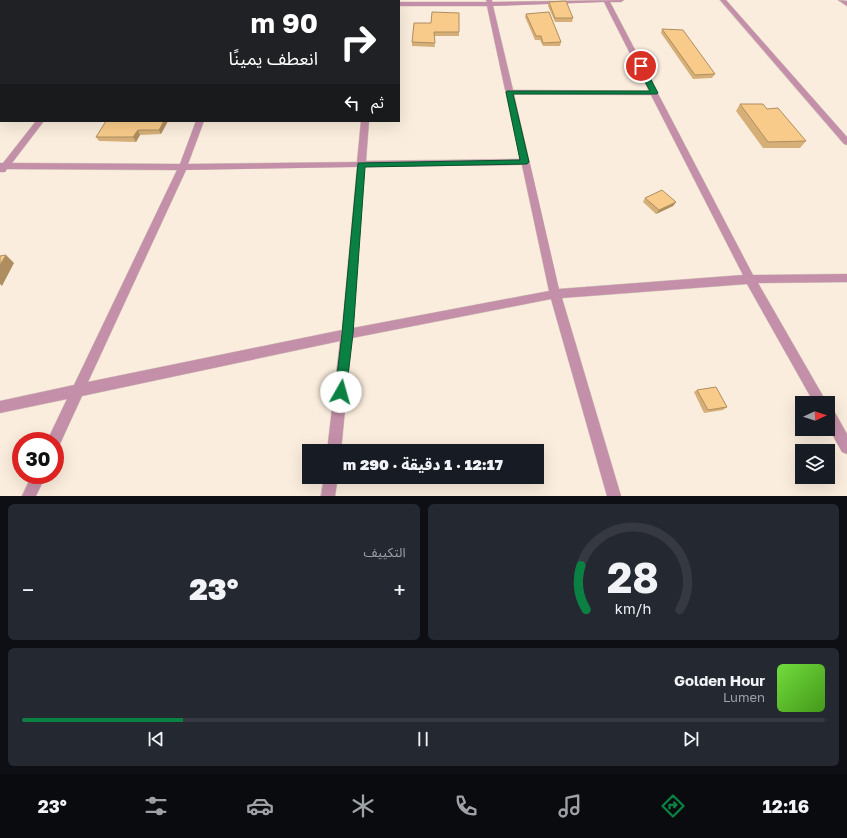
<!DOCTYPE html>
<html lang="ar">
<meta charset="utf-8">
<style>
:root{--surface:#171b24;--page:#242831;--text:#f1f3f6;--muted:#9ea1a6;--line:#363941;--accent:#0b8043}
body{margin:0;font-family:"Golos Text","Noto Sans Arabic",sans-serif;background:var(--page);color:var(--text);direction:rtl;height:100vh;display:flex;flex-direction:column;font-size:15px;white-space:nowrap}
*{box-sizing:border-box;margin:0}
p{font-size:13px;color:var(--muted)}
.icon{flex:none;width:22px;height:22px;fill:none;stroke:currentColor;stroke-width:2;stroke-linecap:round;stroke-linejoin:round}
.map{position:relative;height:496px;overflow:hidden;direction:ltr}
.panel{display:flex;flex-direction:column;gap:8px;padding:8px;background:#0d0f14;flex:1}
.panel>*{flex:none}
.banner{position:absolute;left:0px;top:0px;width:400px;height:122px;box-shadow:0 4px 16px #0002;direction:rtl;background:#202124;color:#fff;overflow:hidden}
.needle{width:26px;rotate:86deg}
.controls{position:absolute;left:795px;top:396px;display:grid;gap:8px}
.controls a{display:grid;place-items:center;width:40px;height:40px;border-radius:0px;background:var(--surface);box-shadow:0 4px 16px #0002;font-size:20px}
.speed{position:absolute;left:12px;top:432px;display:flex;gap:8px;font-size:20px;font-weight:700;text-align:center}
.speed>*{display:grid;place-content:center;width:52px;height:52px;border-radius:50%;background:var(--surface);box-shadow:0 4px 16px #0002;line-height:1}
.speed .limit{border:6px solid #d22;background:#fff;color:#111}
.pin{position:absolute;display:grid;place-items:center;width:34px;height:34px;color:#fff;margin:-17px;border:2px solid #fff;border-radius:50%;box-shadow:0 1px 4px #0007}
.me{position:absolute;width:44px;margin:-22px;rotate:7deg;stroke-linejoin:round;filter:drop-shadow(0 0 3px #0008)}
.turn{display:flex;align-items:center;gap:14px;height:84px;padding:0 16px;font-size:18px}
.turn .icon{width:52px;height:52px;stroke-width:2.5}
.turn b{display:block;font-size:28px;line-height:34px}
.then{display:flex;align-items:center;height:38px;padding:0 16px;background:#0003;gap:8px;font-size:15px}
.big{font-size:30px;font-weight:800;line-height:1.1}
.panel .tile{flex:1;display:flex;flex-direction:column;justify-content:center;gap:6px;min-width:0;padding:0 14px;border-radius:6px;background:var(--page)}
.panel .dial{align-items:center;gap:0}
.dial svg{height:104px;overflow:visible;fill:none;stroke:var(--line);stroke-width:7;stroke-linecap:round;text-anchor:middle}
.dial text{fill:var(--text);stroke:none}
.song{display:flex;align-items:center;gap:12px}
.cover{width:48px;height:48px;border-radius:6px;background:linear-gradient(135deg,hsl(100 70% 55%),hsl(100 70% 35%))}
.played{height:4px;border-radius:2px;background:linear-gradient(90deg,var(--accent) 20%,var(--line) 20%)}
.keys{display:flex;justify-content:space-around;direction:ltr}
.heat{display:flex;justify-content:space-between;align-items:center;font-size:22px;direction:ltr}
.panel .tiles{flex:1;display:grid;gap:8px;grid-template-columns:1fr 1fr}
.tile:last-child{grid-column:span 2}
.trip{position:absolute;left:302px;top:444px;width:242px;height:40px;border-radius:0px;background:var(--surface);box-shadow:0 4px 16px #0002;font-weight:800;line-height:40px;text-align:center;direction:rtl}
.dock{display:flex;height:64px;justify-content:space-around;align-items:center;background:#090b0e;color:var(--muted)}
.dock .icon{width:28px;height:28px}
.dock .selected{color:var(--accent)}
.dock b{font-size:18px;color:var(--text)}
.map>svg:first-child{display:block}
.lines{fill:none;stroke-linecap:round;stroke-linejoin:round}
.minor-casing{stroke:#d5cabc;stroke-width:1}
.minor{fill:#c490a9;fill-rule:evenodd}
.wall{fill:#d5af77}
.shaded-wall{fill:#ae8e61}
.building{fill:#f8cb8a;stroke:#ae8e61}
.route{fill:#0b8043;stroke:#07532c}
</style>
<div class="map">
<svg width="847" height="496" viewBox="0 0 847 496">
<rect width="100%" height="100%" fill="#faeddd"/>
<g class="lines">
<defs>
<path id="minor" d="M243 0H249V1H243Z
M373 0H379V1H373Z
M486 0H492V2L624 0 621 2H610L753 275 847 274V282L758 283 827 403H814L747 284 562 298 621 496H607L551 299 352 338 341 451H327L340 341 82 396 59 446 55 447V441H47L67 399 0 413V401L74 385 177 170 7 169 5 172H0V163H3L36 121H44L12 163 180 164 196 121H204L188 164 357 162 361 121H369L366 161 520 159 487 6H399V2H487ZM604 2 649 91 513 90 493 6ZM514 94 651 95 743 275 559 289ZM522 165 549 291 353 328 365 167ZM357 167 342 330 88 382 186 170Z
M720 0H726L847 137V145L844 144Z
M838 0 847 1V6Z
M0 4H1V8H0Z
M0 12H1L0 17Z
M828 408 833 409 847 434V454L842 452 828 427Z
M32 475H46L36 496H22Z
M324 477H338L335 496H321Z"/>
</defs>
<use href="#minor" class="minor-casing"/>
<use href="#minor" class="minor"/>
</g>
<path class="wall" d="M549 2 573 18 572 22H555L548 6Z
M459 13V36H434L435 47 412 46V42L431 23Z
M526 14 561 42 560 46H543L540 40H535L525 17Z
M662 29 715 74 712 78 693 79 661 33Z
M740 104 767 109 806 141 800 148H763L736 111Z
M168 121 161 134 140 135 136 142 99 141 96 137Z
M645 198 676 202 673 206 656 214 643 202Z
M697 390 727 407 723 410 704 413 694 392Z"/>
<path class="shaded-wall" d="M1 106V114L0 115V107Z
M164 121H168L161 134 159 130Z
M138 130 140 135 136 142 133 137Z
M676 202 673 206 656 214 659 210Z
M6 255 14 263 2 286 0 284V265Z"/>
<path class="building" d="M566 1 573 18H555L549 2Z
M432 12 459 13V32H434L435 43 412 42 414 23H431Z
M549 12 561 42 543 43 541 36H536L526 14Z
M662 29 683 30 715 74 695 75Z
M0 60H1V106L0 107Z
M740 104H763L767 109 778 108 806 141 768 142Z
M106 121H164L159 130H138L133 137H96Z
M662 190 676 202 659 210 645 198Z
M6 255 0 265V256Z
M716 387 727 407 708 410 697 390Z"/>
<path class="route" d="M638 65 644 66 658 93 657 94H513L529 162 527 164 365 167 353 334 346 392 345 396 341 398 337 396 335 392 342 334 358 163 520 160 506 92 507 91H650L637 66Z"/>
</svg>
<div class="controls">
<a><svg class="needle" viewBox="-14 -14 28 28"><path d="M0-13l5 13h-10z" fill="#e53935"/><path d="M0 13l5-13h-10z" fill="#9ea1a6"/></svg></a>
<a><svg class="icon" aria-label="layers" viewBox="0 0 24 24"><path d="M12 4l9 5-9 5-9-5zM3 14l9 5 9-5"/></svg></a>
</div>
<div class="speed"><div class="limit">30</div></div>
<div class="pin" style="left:641px;top:66px;background:#d93025"><svg class="icon" aria-label="arrive" viewBox="0 0 24 24"><path d="M6 21V4h12l-3 4 3 4H6"/></svg></div>
<svg class="me" style="left:341px;top:392px" viewBox="-20 -20 40 40"><circle r="19" fill="#fff"/><path d="M0-13L10 11 0 6-10 11z" fill="#0b8043"/></svg>
<div class="trip">12:17 · 1 دقيقة · 290 m</div>
<div class="banner">
<div class="turn"><svg class="icon" aria-label="right" viewBox="0 0 24 24"><path d="M7 20v-9h11M14 6l5 5-5 5"/></svg><div><b>90 m</b>انعطف يمينًا</div></div>
<div class="then">ثم<svg class="icon" aria-label="left" viewBox="0 0 24 24"><path d="M17 20v-9H6M10 6l-5 5 5 5"/></svg></div>
</div>
</div>
<section class="panel">
<div class="tiles">
<div class="tile dial"><svg viewBox="0 0 100 80">
<path d="M14 69A42 42 0 1 1 86 69"/>
<path d="M14 69A42 42 0 0 1 10 35" stroke="#0b8043"/>
<text x="50" y="56" font-size="32" font-weight="700">28</text>
<text x="50" y="72" font-size="11">km/h</text>
</svg></div>
<div class="tile"><p>التكييف</p>
<div class="heat"><a>−</a><b class="big">23°</b><a>+</a></div>
</div>
<div class="tile">
<div class="song"><i class="cover"></i><div><b>Golden Hour</b><p>Lumen</p></div></div>
<div class="played"></div>
<div class="keys"><svg class="icon" aria-label="previous" viewBox="0 0 24 24"><path d="M18 5L8 12l10 7zM5 5v14"/></svg><svg class="icon" aria-label="pause" viewBox="0 0 24 24"><path d="M8 5v14M16 5v14"/></svg><svg class="icon" aria-label="next" viewBox="0 0 24 24"><path d="M6 5l10 7-10 7zM19 5v14"/></svg></div>
</div>
</div>
</section>
<nav class="dock">
<b>12:16</b>
<svg class="icon selected" aria-label="directions" viewBox="0 0 24 24"><path d="M12 3l9 9-9 9-9-9zM9 14v-3h6M13 9l2 2-2 2"/></svg>
<svg class="icon" aria-label="music" viewBox="0 0 24 24"><path d="M9 18V5l10-2v13"/><circle cx="6" cy="18" r="3"/><circle cx="16" cy="16" r="3"/></svg>
<svg class="icon" aria-label="phone" viewBox="0 0 24 24"><path d="M5 4h4l2 5-3 2q2 4 5 5l2-3 5 2v4C11 20 4 13 5 4z"/></svg>
<svg class="icon" aria-label="climate" viewBox="0 0 24 24"><path d="M12 3v18M4 7l16 10M4 17L20 7"/></svg>
<svg class="icon" aria-label="car" viewBox="0 0 24 24"><path d="M5 17H2v-5l4-1 3-4h7l3 4 3 1v5h-3M9 17h6M6 11h13"/><circle cx="7" cy="17" r="2"/><circle cx="17" cy="17" r="2"/></svg>
<svg class="icon" aria-label="filters" viewBox="0 0 24 24"><path d="M4 7h16M4 17h16"/><circle cx="9" cy="7" r="2"/><circle cx="15" cy="17" r="2"/></svg>
<b>23°</b>
</nav>
